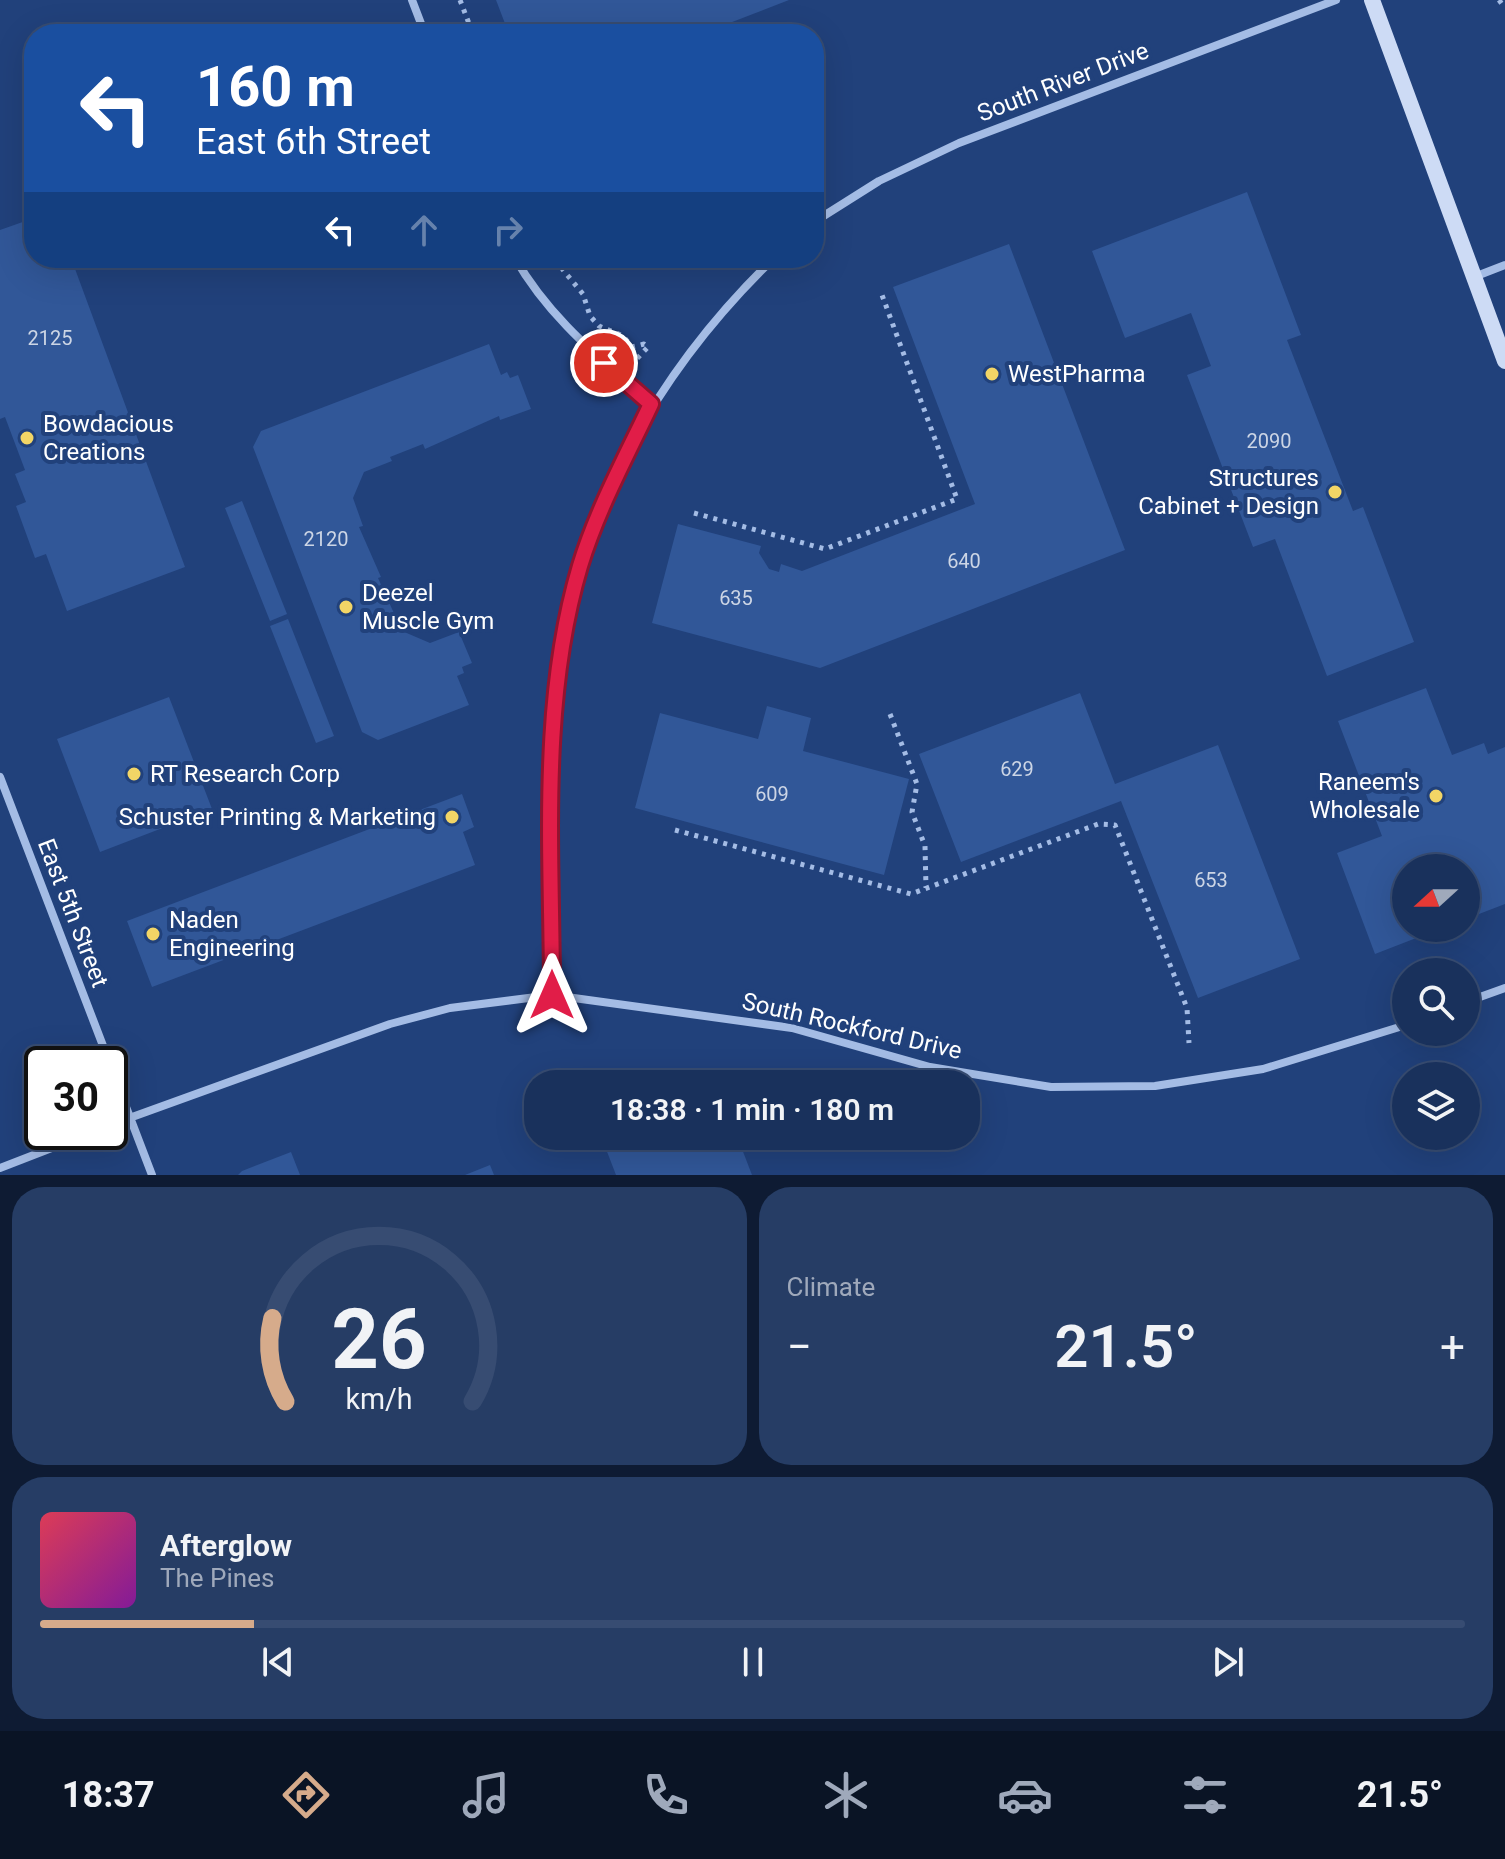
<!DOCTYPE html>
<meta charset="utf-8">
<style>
:root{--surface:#19315c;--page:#263d65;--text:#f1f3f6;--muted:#9fa9bb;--line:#374c72;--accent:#d6ab8b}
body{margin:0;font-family:Roboto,sans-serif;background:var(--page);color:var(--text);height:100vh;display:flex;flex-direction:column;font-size:30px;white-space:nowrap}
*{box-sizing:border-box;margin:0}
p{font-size:26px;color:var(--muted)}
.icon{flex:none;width:44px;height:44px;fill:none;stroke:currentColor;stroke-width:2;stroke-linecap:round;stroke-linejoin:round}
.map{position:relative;height:1175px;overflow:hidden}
.drawer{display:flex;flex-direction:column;gap:12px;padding:12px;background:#0e1b33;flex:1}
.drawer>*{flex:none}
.banner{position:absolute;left:24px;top:24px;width:800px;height:244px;border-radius:32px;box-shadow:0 8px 32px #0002,0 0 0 2px var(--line);background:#1a4fa0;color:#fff;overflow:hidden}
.needle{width:52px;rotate:249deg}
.fabs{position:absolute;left:1392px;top:854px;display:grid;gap:16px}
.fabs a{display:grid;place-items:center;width:88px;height:88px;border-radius:50%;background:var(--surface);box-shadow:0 8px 32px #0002,0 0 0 2px var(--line);font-size:40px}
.speed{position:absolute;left:24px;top:1046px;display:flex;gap:16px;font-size:40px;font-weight:700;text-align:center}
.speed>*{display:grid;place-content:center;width:104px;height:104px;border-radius:50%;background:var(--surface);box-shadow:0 8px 32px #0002,0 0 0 2px var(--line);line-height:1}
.speed .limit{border:4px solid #111;border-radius:12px;background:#fff;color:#111}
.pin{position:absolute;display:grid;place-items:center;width:68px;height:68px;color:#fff;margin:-34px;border:4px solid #fff;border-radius:50%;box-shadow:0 2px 8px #0007}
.me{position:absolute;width:88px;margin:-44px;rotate:0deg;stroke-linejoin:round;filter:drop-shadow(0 0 6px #0008)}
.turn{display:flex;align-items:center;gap:28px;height:168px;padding:0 40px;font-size:36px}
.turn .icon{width:104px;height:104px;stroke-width:2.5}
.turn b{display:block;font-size:56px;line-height:68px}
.lanes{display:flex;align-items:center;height:76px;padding:0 40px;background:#0003;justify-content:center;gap:40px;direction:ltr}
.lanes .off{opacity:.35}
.big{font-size:60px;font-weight:600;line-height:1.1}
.drawer .card{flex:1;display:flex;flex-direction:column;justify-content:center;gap:12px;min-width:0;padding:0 28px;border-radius:32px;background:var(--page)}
.drawer .dial{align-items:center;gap:0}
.dial svg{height:208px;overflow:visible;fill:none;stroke:var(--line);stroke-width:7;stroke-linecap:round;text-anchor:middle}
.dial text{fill:var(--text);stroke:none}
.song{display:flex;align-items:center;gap:24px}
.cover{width:96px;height:96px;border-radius:12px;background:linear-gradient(135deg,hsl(350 70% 55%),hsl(290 70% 35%))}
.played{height:8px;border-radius:4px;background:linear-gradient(90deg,var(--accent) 15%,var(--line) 15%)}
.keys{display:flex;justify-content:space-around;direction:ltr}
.heat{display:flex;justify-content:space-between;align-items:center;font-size:44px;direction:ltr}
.drawer .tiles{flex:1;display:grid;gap:12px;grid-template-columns:1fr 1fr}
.card:last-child{grid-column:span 2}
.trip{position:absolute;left:524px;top:1070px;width:456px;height:80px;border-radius:32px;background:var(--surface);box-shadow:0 8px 32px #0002,0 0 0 2px var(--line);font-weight:600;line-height:80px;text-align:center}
.tab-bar{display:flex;height:128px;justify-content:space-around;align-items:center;background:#0a1425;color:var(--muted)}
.tab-bar .icon{width:56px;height:56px}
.tab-bar .on{color:var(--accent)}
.tab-bar b{font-size:36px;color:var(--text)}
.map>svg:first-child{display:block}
.building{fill:#315798}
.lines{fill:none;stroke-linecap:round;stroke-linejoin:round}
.path{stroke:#a4bce5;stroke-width:5;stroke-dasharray:4 6;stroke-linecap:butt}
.street{stroke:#a4bce5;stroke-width:8}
.secondary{stroke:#cddbf5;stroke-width:16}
.route-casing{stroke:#92132f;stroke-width:20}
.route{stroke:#e11d48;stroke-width:14}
.poi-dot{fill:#f2d566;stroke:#21417b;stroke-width:3}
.labels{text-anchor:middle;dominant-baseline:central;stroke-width:8;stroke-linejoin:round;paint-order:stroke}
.number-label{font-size:20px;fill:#ccd5e5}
.street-label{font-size:24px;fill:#fff;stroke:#21417b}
.poi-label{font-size:24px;fill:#fff;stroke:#21417b;text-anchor:start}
</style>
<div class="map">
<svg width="1505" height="1175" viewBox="0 0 1505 1175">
<rect width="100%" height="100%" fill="#21417b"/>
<path class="building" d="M496 0H789L701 34H509Z
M1247 192 1301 335 1287 340 1353 511 1363 507 1414 642 1327 676 1275 539 1253 547 1187 375 1211 366 1191 313 1125 338 1092 251Z
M34 218V258H71L185 567 67 611 46 554 35 558 16 506 26 502 15 474 25 470 5 417 0 419V230Z
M1009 244 1125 550 820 668 652 623 678 524 761 546 759 553 769 569 779 572 781 564 802 571 975 504 893 287Z
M489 344 501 375 507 372 510 378 518 375 531 409 500 420 499 416 425 449 423 444 390 457 392 461 364 472 353 498 363 526 359 527 381 577 378 578 402 631 430 643 459 632 472 663 462 667 464 673 457 676 469 705 378 740 362 732 253 447 261 431Z
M242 501 287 614 270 621 225 508Z
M288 619 334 736 316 743 270 626Z
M1426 688 1452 755 1484 743 1488 754 1505 747V904L1466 919V868H1406V928H1442L1375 954 1337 853 1382 836 1338 721Z
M1080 693 1115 784 1218 745 1300 959 1198 998 1121 801 961 862 919 754Z
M169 697 212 809 100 852 57 739Z
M767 706 811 718 803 751 909 779 884 875 635 808 660 713 758 739Z
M462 794 474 827 463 832 475 865 152 987 127 921Z
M601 1136H737L752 1175H616Z
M291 1152 300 1175H238L242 1171Z
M490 1165 494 1175H465Z"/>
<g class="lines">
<path class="path" d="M460 0 473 34
M1499 0 1505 8
M558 258 563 270 583 294 590 316 599 326 623 336 632 347 644 344 648 347 629 367
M694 513 825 549 957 499 882 295
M890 714 917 784 912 812 925 846 926 888
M675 830 911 894 1098 824 1115 825 1187 1008 1189 1043"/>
<path class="street" d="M412 0 425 34
M814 222 879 181 959 143 1336 0
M515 258C549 318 601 359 651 404
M1474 277 1505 265
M0 777 110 1064
M552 995C552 890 543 779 556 674 576 513 659 369 774 258
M1466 1002 1505 988
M110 1065 152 1175
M110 1125 390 1024 450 1008 552 995 792 1028 930 1067 1051 1087 1155 1086 1263 1069 1406 1025
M0 1168 93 1132"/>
<path class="secondary" d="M1372 0 1505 361"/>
</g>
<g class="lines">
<defs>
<path id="route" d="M552 995C552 853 539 704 580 566 597 510 626 457 651 404L604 363"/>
</defs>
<use href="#route" class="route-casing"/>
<use href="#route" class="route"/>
</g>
<g class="poi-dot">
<circle cx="992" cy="374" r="8"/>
<circle cx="27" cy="438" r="8"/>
<circle cx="1335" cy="492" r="8"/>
<circle cx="346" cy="607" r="8"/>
<circle cx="134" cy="774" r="8"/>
<circle cx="1436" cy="796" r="8"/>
<circle cx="452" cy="817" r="8"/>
<circle cx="153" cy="934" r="8"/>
</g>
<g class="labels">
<g class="number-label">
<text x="50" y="338">2125</text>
<text x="1269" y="441">2090</text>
<text x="326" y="539">2120</text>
<text x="964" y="561">640</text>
<text x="736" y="598">635</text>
<text x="1017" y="769">629</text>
<text x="772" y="794">609</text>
<text x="1211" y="880">653</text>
</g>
<g class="street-label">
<text transform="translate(1063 82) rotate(-21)">South River Drive</text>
<text transform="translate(73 913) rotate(69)">East 5th Street</text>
<text transform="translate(852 1026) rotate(13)">South Rockford Drive</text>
</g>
<g class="poi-label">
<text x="1008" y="374">WestPharma</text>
<text x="43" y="424">Bowdacious<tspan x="43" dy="28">Creations</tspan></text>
<text x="1319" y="478" text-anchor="end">Structures<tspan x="1319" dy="28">Cabinet + Design</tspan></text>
<text x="362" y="593">Deezel<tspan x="362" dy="28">Muscle Gym</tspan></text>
<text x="150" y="774">RT Research Corp</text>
<text x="1420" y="782" text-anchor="end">Raneem's<tspan x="1420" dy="28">Wholesale</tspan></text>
<text x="436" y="817" text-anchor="end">Schuster Printing &amp; Marketing</text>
<text x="169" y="920">Naden<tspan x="169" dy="28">Engineering</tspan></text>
</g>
</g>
</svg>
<div class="fabs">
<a><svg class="needle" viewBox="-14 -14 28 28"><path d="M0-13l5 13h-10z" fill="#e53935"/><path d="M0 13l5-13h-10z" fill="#9fa9bb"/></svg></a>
<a><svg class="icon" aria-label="search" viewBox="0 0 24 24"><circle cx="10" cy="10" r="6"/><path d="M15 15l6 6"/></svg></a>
<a><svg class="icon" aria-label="layers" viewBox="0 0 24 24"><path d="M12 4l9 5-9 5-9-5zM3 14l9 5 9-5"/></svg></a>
</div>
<div class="speed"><div class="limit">30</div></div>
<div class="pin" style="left:604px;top:363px;background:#d93025"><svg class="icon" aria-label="arrive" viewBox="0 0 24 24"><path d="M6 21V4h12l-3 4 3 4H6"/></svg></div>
<svg class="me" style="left:552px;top:995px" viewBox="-20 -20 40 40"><path d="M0-17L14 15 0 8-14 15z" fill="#e11d48" stroke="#fff" stroke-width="4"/></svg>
<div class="trip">18:38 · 1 min · 180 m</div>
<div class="banner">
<div class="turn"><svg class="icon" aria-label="left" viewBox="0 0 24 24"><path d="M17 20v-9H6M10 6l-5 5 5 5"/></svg><div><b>160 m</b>East 6th Street</div></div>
<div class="lanes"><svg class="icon" aria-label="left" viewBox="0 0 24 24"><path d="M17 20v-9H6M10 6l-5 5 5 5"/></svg><svg class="icon off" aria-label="ahead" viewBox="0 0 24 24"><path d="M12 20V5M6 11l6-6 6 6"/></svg><svg class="icon off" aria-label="right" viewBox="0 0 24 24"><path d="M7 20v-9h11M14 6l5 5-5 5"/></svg></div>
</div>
</div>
<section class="drawer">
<div class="tiles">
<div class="card dial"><svg viewBox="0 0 100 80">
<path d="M14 69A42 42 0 1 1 86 69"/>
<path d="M14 69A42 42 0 0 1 9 37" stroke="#d6ab8b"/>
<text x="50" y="56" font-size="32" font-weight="700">26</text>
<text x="50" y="72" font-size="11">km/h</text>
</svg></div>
<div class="card"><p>Climate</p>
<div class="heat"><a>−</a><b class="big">21.5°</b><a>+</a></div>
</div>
<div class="card">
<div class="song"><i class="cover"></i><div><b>Afterglow</b><p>The Pines</p></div></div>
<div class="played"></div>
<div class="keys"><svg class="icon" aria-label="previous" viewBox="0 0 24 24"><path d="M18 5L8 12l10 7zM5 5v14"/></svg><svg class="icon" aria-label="pause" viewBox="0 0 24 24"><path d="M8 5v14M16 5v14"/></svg><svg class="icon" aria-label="next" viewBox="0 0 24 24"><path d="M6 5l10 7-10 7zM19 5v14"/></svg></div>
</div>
</div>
</section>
<nav class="tab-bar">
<b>18:37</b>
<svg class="icon on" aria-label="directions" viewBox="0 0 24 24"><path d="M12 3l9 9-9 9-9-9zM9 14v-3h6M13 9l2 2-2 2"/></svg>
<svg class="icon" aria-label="music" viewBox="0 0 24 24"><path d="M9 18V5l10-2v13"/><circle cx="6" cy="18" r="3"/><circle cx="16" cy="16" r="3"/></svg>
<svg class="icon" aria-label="phone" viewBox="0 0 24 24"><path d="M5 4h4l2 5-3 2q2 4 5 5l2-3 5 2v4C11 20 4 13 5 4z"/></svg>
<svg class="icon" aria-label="climate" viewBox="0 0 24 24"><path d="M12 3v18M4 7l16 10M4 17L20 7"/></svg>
<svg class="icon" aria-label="car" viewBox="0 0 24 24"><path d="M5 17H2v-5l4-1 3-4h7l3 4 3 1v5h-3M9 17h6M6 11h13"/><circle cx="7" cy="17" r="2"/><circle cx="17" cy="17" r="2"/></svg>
<svg class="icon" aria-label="filters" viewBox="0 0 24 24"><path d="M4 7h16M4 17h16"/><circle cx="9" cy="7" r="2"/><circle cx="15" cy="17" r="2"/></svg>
<b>21.5°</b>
</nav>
